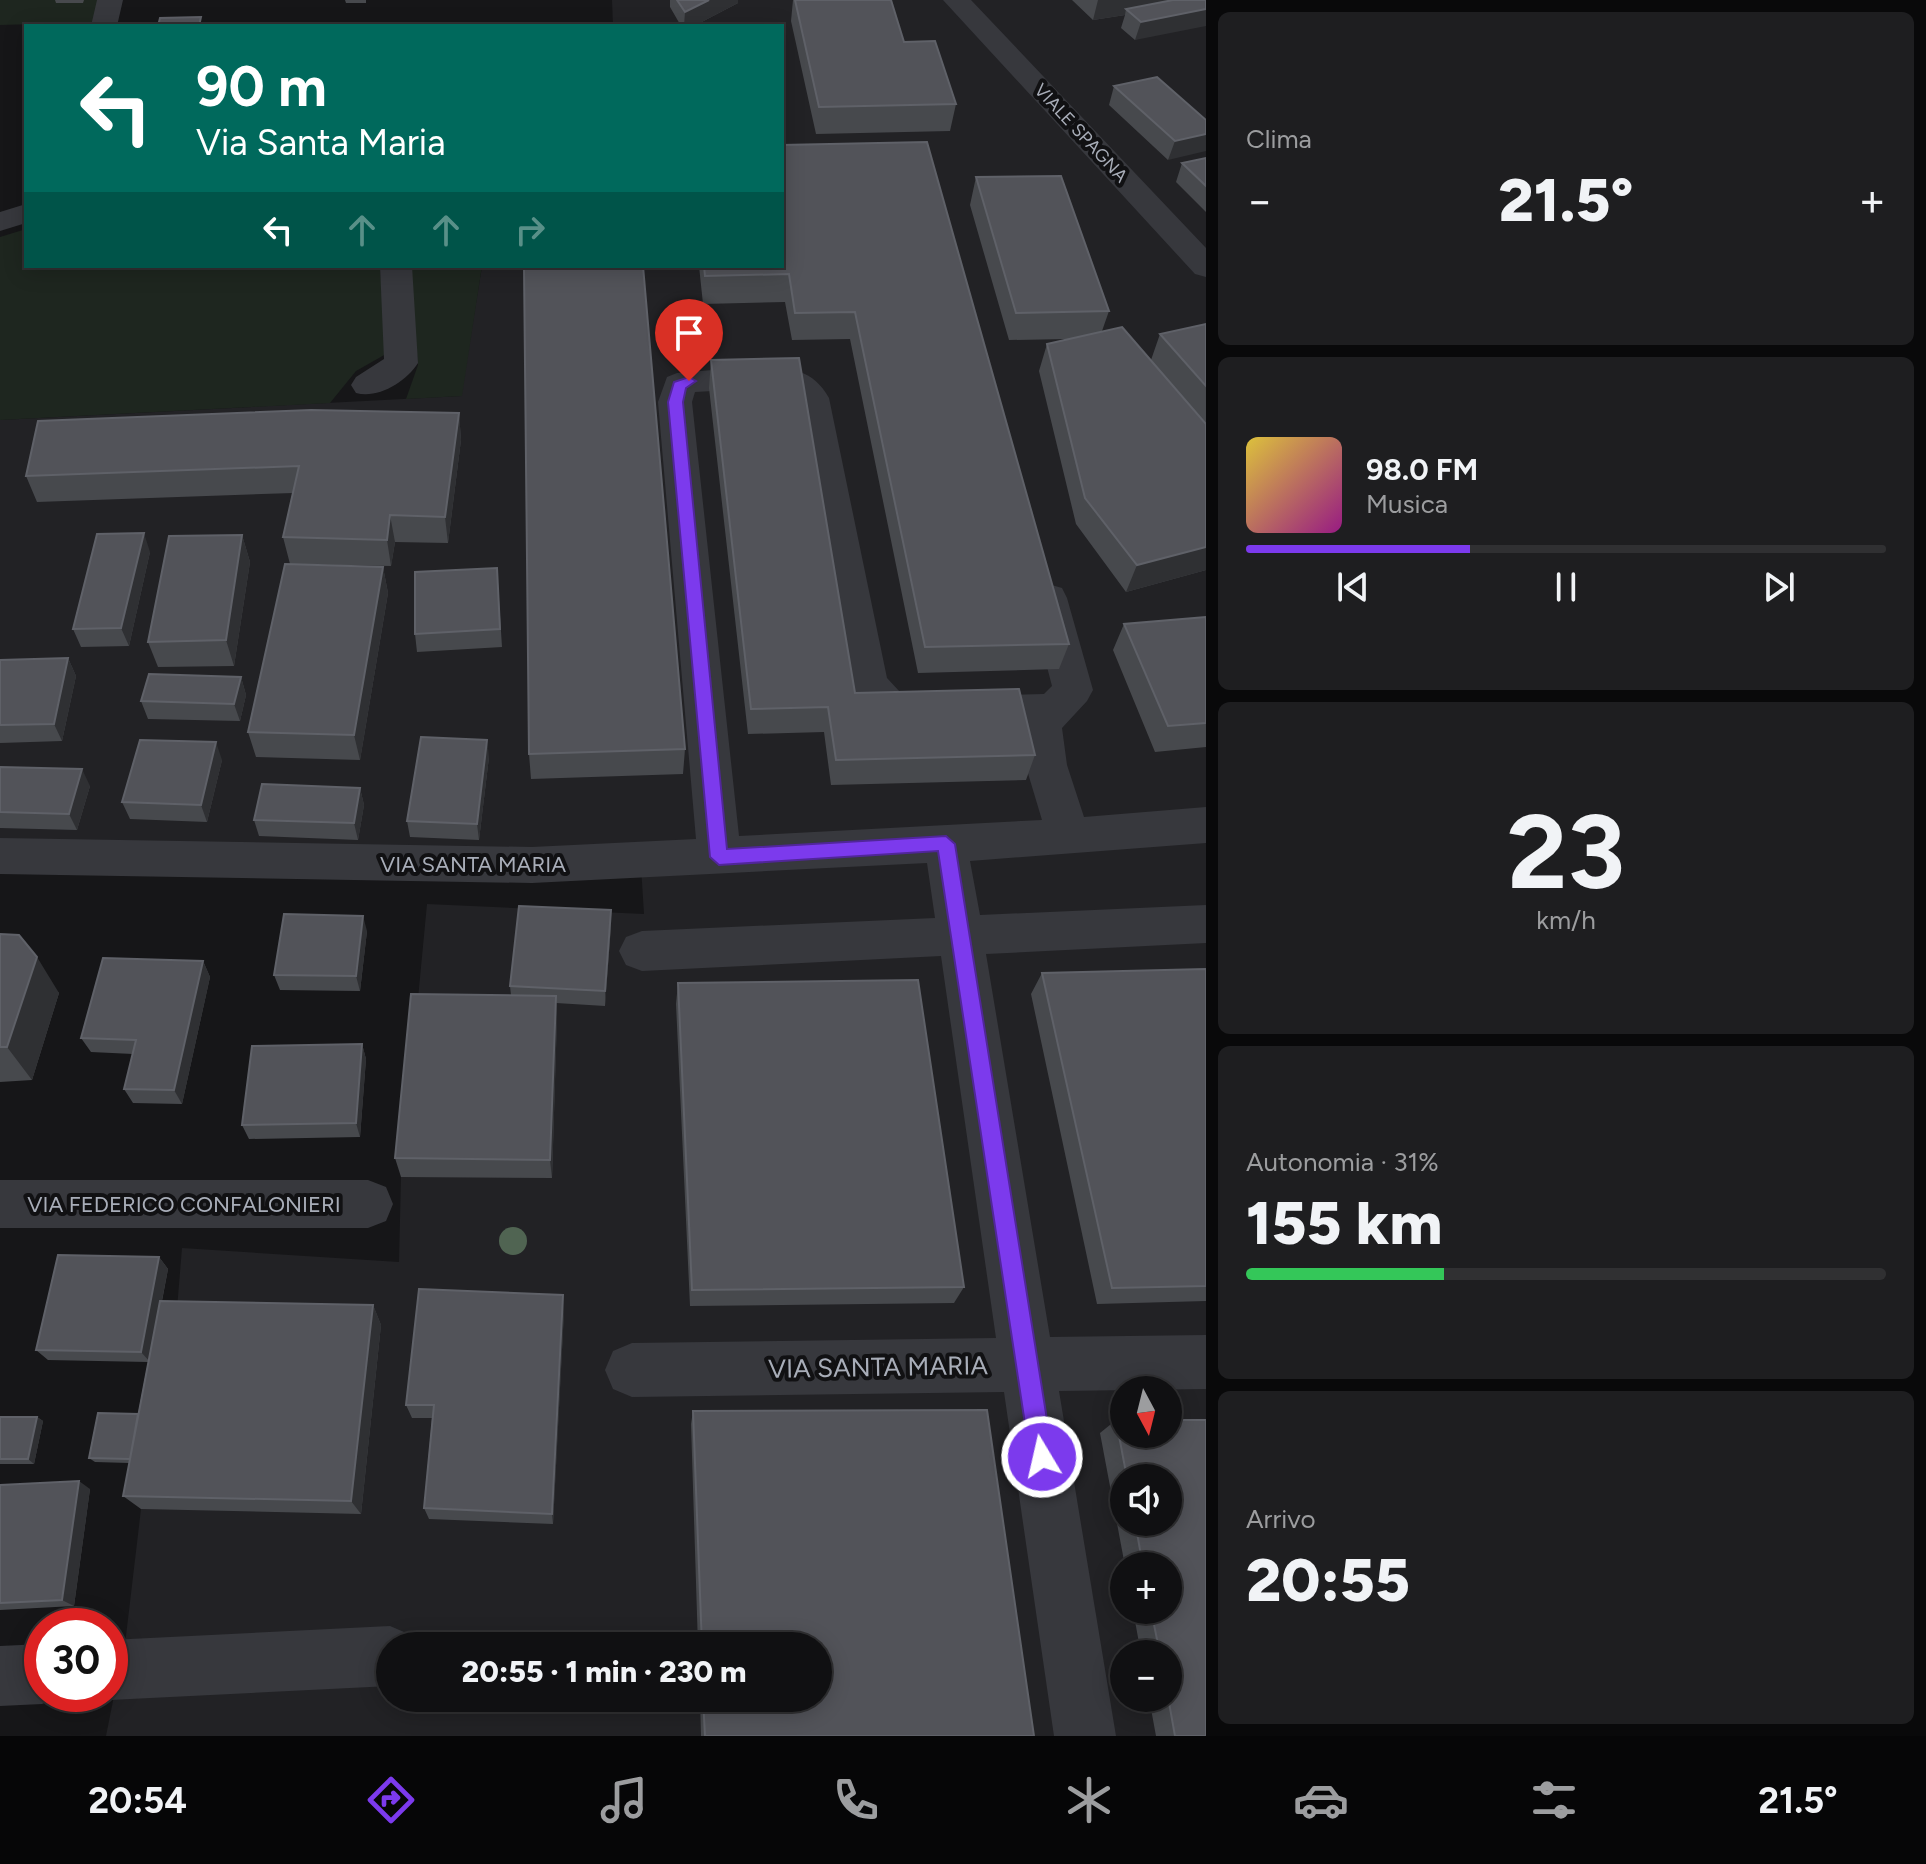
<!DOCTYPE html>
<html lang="it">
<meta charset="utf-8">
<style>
:root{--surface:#101012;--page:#1e1e20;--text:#f1f3f6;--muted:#9c9d9f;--line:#303032;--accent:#7c3aed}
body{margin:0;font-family:Figtree,sans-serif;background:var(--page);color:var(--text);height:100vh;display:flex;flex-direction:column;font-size:30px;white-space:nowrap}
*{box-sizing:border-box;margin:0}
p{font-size:26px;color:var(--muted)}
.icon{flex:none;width:44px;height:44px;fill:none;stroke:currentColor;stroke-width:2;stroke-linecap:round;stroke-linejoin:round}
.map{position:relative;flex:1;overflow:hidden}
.drawer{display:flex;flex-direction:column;gap:12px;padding:12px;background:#09090a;width:720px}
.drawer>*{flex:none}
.guide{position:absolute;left:24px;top:24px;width:760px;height:244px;border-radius:0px;box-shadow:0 4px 20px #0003,0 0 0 2px var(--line);background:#00695c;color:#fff;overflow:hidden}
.needle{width:52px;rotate:173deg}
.tools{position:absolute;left:1110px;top:1376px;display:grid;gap:16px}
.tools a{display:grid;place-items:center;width:72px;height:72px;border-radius:50%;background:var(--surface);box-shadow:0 4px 20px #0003,0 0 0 2px var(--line);font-size:40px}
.speed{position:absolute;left:24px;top:1608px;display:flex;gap:16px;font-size:40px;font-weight:700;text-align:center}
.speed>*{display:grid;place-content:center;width:104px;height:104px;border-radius:50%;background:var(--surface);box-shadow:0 4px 20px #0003,0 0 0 2px var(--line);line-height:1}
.speed .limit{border:12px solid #d22;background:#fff;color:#111}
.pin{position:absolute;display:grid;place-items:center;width:68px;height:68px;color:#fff;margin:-82px -34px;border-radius:50% 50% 50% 0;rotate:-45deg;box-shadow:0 0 8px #0007}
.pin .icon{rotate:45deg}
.me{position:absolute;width:88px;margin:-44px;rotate:351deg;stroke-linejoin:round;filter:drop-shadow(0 0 6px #0008)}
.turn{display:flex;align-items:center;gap:28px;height:168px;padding:0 40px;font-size:36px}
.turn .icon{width:104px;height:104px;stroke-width:2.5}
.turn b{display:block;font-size:56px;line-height:68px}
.lanes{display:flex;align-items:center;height:76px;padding:0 40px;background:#0003;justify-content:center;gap:40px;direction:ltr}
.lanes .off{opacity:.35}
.big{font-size:60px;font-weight:800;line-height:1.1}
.drawer .card{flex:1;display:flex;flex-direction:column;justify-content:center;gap:12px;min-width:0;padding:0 28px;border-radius:12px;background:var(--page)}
.drawer .dial{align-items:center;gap:0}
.dial b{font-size:104px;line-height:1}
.song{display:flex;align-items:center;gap:24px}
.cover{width:96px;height:96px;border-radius:12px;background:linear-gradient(135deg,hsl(50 70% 55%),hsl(310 70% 35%))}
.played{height:8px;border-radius:4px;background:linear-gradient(90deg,var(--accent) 35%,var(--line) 35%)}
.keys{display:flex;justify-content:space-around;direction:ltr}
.heat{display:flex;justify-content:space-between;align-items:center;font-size:44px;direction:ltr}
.charge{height:12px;border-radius:6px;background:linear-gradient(90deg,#34c759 31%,var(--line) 0)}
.trip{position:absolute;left:376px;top:1632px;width:456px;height:80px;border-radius:40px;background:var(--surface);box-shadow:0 4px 20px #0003,0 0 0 2px var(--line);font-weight:800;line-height:80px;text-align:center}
.tabs{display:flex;height:128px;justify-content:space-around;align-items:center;background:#060607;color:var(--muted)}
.tabs .icon{width:56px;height:56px}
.tabs .active{color:var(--accent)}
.tabs b{font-size:36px;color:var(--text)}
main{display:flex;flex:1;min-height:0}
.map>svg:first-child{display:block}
.built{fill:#222225;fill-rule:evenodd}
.green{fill:#1e261f}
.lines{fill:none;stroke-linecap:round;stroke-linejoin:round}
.minor{fill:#37383d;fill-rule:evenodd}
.tree{fill:#506452}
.wall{fill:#47494d;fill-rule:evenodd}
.shaded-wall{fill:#2f3033}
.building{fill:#525359;stroke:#5f6168;stroke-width:2}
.route{fill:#7c3aed;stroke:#51269a;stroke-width:2}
.labels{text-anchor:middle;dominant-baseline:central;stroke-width:8;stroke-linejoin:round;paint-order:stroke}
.far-street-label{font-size:18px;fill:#a8adb8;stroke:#111113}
.street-label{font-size:22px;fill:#a8adb8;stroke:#111113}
.near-street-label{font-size:26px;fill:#a8adb8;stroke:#111113}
</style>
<main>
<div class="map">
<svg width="1206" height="1736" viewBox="0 0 1206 1736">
<rect width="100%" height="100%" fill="#161618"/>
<path class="built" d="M612 0H1206V1736H106L126 1636 141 1509 176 1321 182 1248 399 1262 401 1177 427 904 644 914 640 851 0 839V420L461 396 482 266H782V26H613ZM1124 1390H1168V1434H1124ZM1124 1478H1168V1522H1124ZM1124 1566H1168V1610H1124ZM390 1646H818V1698H390ZM1124 1654H1168V1698H1124Z"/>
<path class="green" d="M0 0H122L115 22 0 25Z
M26 229V266H380L386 354 356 371 330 403 0 420V237Z
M409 266H482L462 396 406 399 418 365Z"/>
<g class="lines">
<path class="minor" d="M97 0H123L117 26H91Z
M943 0H971L1206 248V277L1195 274Z
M26 204V223L0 231V212Z
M380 266H412L418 363C406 382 378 399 356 393L351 385 356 377 384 359Z
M748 367C782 367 811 365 829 398L887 678 900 692 913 698 1044 694 1052 686 1029 598 1034 588 1048 584 1062 588 1067 598 1093 690 1087 701 1062 728 1067 765 1084 817 1206 807V843L970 861 980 915 1206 905V943L986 954 1050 1337 1206 1335V1389L1059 1391 1116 1736H1054L1004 1392 632 1397 613 1389 605 1370 613 1351 632 1343 996 1338 941 956 642 971 626 965 619 951 626 937 642 931 935 918 927 863 532 883 0 874V838L532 847 696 839 658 402 667 377 677 373ZM748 389 786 391 796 401 847 680C854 693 861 706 873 715 909 740 979 727 1021 726V750L1042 820 739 836 692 402 695 392Z
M0 1180H368L386 1187 393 1204 386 1221 368 1228H0Z
M390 1626 411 1635 416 1646H390V1686L110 1700 95 1694H110V1640Z
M42 1644V1694L63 1695 42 1704 0 1706V1646Z"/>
</g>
<circle class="tree" cx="513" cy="1241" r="14"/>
<path class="wall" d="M55 0H84L83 3H56Z
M345 0H366V3H346Z
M670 0H738V3L694 26H681L670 7Z
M793 0H891L904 42 956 104 950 131 816 134 791 21Z
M1072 0H1206L1135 40 1121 28 1125 15 1093 20Z
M1114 86 1206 120 1168 160 1109 105Z
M782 145 1069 644 1059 669 918 673 850 339 792 340 785 302 703 304 699 266H782Z
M1206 158V212L1176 182 1182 163Z
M976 177 1109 311 1102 331 1151 360 1160 334 1206 324V570L1126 592 1076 524 1039 371 1047 344 1067 339 1009 340 970 205Z
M711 360 855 693 1035 755 1026 780 831 785 824 732 748 734 709 388Z
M459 413 461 440 448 543 395 542 391 566 290 564 283 537 293 493 37 502 26 476Z
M242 535 250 562 234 666 158 667 148 642Z
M150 552 129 646 81 647 73 629Z
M383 567 388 593 360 760 256 757 248 732Z
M497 568 502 647 417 652 415 634Z
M1206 617V747L1155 752 1113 650 1124 624Z
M68 658 76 676 62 741 0 743V660Z
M241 677 246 695 240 721 148 719 141 701Z
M685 749 683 774 531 779 529 754Z
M489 757 479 840 410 837 407 821Z
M222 760 207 822 130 819 122 802Z
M0 767 90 786 77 830 0 828Z
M360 788 364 805 358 840 259 836 254 820Z
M611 926 605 1006 556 1003 557 1017 552 1178 401 1177 395 1158 511 995 510 986Z
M367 931 360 991 280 990 274 975Z
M0 934 59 993 32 1080 0 1082Z
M203 961 210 977 182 1104 133 1103 124 1089 133 1054 91 1052 81 1038Z
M1206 969V1301L1097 1304 1031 994 1042 973Z
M678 983 964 1287 954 1303 690 1306 676 1004Z
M362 1044 366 1059 360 1137 249 1139 242 1125Z
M159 1257 168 1269 162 1301 373 1305 381 1325 361 1514 141 1509 123 1496 129 1463 95 1462 89 1458 138 1414 148 1362 48 1360 36 1350Z
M564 1311 553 1524 429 1519 424 1508 432 1418H412L406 1405Z
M693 1411 1034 1736H701L700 1698H818V1646H698L691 1424Z
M0 1417H37L43 1421 34 1464H0Z
M1116 1420H1124V1434H1168V1420H1206V1736H1156L1149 1698H1168V1654H1141L1133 1610H1168V1566H1125L1100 1433ZM1124 1478H1168V1522H1124Z
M0 1485 90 1489 74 1606 0 1610Z"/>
<path class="shaded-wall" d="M709 0H738V3L694 26H684L685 12Z
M1098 0H1201L1126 9 1125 15 1093 20Z
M1206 9V26L1135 40 1141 22Z
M1206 134V151L1168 160 1175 141Z
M459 413 461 440 448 543 445 517Z
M390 515 395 542 391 566 387 540Z
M144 533 150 552 129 646 121 628Z
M242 535 250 562 234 666 226 640Z
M1206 547V570L1126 592 1137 565Z
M383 567 388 593 360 760 354 735Z
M68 658 76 676 62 741 54 724Z
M241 677 246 695 240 721 234 704Z
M487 740 489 757 479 840 477 824Z
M216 742 222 760 207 822 201 805Z
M82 769 90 786 77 830 69 814Z
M360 788 364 805 358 840 354 823Z
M611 910V926L605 1006V991Z
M363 916 367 931 360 991 356 976Z
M37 957 59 993 32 1080 7 1047Z
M203 961 210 977 182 1104 174 1090Z
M556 996 557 1017 552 1178 550 1160Z
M362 1044 366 1059 360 1137 356 1123Z
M159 1257 168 1269 150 1362 141 1352Z
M563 1295 564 1311 553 1524 552 1514Z
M373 1305 381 1325 361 1514 351 1501Z
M37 1417 43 1421 34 1464 28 1459Z
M79 1481 90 1489 74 1606 62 1600Z"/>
<path class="building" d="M677 0H709L685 12Z
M795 0H891L904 42 935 41 956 104 819 107Z
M1173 0H1206V9L1141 22 1126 9Z
M201 17 199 26H158L160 18Z
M1157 77 1206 120V134L1175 141 1114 86Z
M927 142 1069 644 925 647 855 312 795 313 789 274 705 276 704 266H782V145Z
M1206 158V186L1182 163Z
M1061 176 1109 311 1016 313 976 177Z
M524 266H643L685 749 529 754Z
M1206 324V386L1160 334Z
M1122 327 1206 424V547L1137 565 1085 498 1047 344Z
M799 358 855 693 1019 689 1035 755 836 760 828 707 751 709 711 360Z
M311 410 459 413 445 517 390 515 387 540 283 537 299 466 26 476 38 421Z
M144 533 121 628 73 629 97 534Z
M242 535 226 640 148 642 169 536Z
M285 564 383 567 354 735 248 732Z
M497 568 500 629 415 634V572Z
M1206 617V723L1168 726 1124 624Z
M68 658 54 724 0 725V660Z
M149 674 241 677 234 704 141 701Z
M421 737 487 740 477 824 407 821Z
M140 740 216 742 201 805 122 802Z
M0 767 82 769 69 814 0 812Z
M262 784 360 788 354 823 254 820Z
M519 906 611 910 605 991 510 986Z
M284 914 363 916 356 976 274 975Z
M0 934 19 935 37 957 7 1047H0Z
M103 958 203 961 174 1090 124 1089 136 1040 81 1038Z
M1206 969V1286L1112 1288 1042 973Z
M918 980 964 1287 692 1290 678 983Z
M411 994 556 996 550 1160 395 1158Z
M362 1044 356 1123 242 1125 252 1046Z
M58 1255 159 1257 141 1352 36 1350Z
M419 1289 563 1295 552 1514 424 1508 434 1405H406Z
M160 1301 373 1305 351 1501 123 1496Z
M987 1410 1034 1736H705L703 1698H818V1646H702L693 1411Z
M98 1413 138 1414 130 1459 89 1458Z
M0 1417H37L28 1459H0Z
M1116 1420H1124V1434H1168V1420H1206V1736H1175L1168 1697V1654H1160L1151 1610H1168V1566H1143L1135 1522H1168V1478H1127Z
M79 1481 62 1600 0 1603V1485Z"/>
<path class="route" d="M689 377 696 381 686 388 683 402 727 849 946 836 955 844 1053 1457 1050 1466 1042 1469 1034 1466 1030 1457 938 851 719 865 710 857 668 402 674 382Z"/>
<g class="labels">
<g class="far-street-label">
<text transform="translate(1081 133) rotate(47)">VIALE SPAGNA</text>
</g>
<g class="street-label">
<text x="473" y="864">VIA SANTA MARIA</text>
<text x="184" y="1204">VIA FEDERICO CONFALONIERI</text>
</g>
<g class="near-street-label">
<text transform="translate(878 1367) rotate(-1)">VIA SANTA MARIA</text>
</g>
</g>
</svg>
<div class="tools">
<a><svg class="needle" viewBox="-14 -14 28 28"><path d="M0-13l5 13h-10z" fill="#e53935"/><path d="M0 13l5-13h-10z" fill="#9c9d9f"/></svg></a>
<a><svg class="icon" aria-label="sound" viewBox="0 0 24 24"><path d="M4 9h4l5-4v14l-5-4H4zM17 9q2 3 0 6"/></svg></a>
<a>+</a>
<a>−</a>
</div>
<div class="speed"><div class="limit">30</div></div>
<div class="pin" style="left:689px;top:381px;background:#d93025"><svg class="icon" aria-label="arrive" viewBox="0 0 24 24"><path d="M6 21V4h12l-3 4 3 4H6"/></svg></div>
<svg class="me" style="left:1042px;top:1457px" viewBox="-20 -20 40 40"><circle r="17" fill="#7c3aed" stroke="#fff" stroke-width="3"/><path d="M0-11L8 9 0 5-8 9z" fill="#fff"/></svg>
<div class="trip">20:55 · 1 min · 230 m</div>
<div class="guide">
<div class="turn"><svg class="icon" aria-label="left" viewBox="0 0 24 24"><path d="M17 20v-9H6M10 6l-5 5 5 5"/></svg><div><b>90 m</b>Via Santa Maria</div></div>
<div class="lanes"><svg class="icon" aria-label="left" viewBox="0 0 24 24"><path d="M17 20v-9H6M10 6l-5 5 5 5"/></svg><svg class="icon off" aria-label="ahead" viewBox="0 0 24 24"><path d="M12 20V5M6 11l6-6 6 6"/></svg><svg class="icon off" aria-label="ahead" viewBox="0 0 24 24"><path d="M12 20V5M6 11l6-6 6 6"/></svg><svg class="icon off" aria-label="right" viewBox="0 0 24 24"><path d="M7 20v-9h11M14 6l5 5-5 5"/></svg></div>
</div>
</div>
<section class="drawer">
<div class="card"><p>Clima</p>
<div class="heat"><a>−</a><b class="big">21.5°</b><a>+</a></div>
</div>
<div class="card">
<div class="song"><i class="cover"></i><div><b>98.0 FM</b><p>Musica</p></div></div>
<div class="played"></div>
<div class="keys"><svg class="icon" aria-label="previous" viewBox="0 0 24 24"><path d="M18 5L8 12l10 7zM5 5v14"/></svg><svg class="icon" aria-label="pause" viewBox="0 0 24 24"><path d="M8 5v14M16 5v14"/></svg><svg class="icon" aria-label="next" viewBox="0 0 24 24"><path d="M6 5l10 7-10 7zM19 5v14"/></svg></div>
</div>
<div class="card dial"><b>23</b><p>km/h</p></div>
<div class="card"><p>Autonomia · 31%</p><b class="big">155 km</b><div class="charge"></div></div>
<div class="card"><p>Arrivo</p><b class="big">20:55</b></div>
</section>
</main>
<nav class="tabs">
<b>20:54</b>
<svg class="icon active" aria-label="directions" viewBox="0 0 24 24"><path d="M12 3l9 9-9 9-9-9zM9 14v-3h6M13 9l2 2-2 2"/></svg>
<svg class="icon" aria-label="music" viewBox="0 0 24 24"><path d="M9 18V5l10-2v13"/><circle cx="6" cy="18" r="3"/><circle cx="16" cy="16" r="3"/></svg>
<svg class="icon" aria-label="phone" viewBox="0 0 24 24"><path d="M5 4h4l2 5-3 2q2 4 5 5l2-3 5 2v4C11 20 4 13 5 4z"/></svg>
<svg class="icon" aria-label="climate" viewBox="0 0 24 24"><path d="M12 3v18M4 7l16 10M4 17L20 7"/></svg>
<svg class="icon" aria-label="car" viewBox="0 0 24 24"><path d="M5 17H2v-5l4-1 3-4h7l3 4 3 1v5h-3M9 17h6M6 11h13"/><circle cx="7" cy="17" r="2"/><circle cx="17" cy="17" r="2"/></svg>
<svg class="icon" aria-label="filters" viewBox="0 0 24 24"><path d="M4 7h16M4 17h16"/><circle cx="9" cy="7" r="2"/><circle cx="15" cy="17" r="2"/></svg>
<b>21.5°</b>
</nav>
